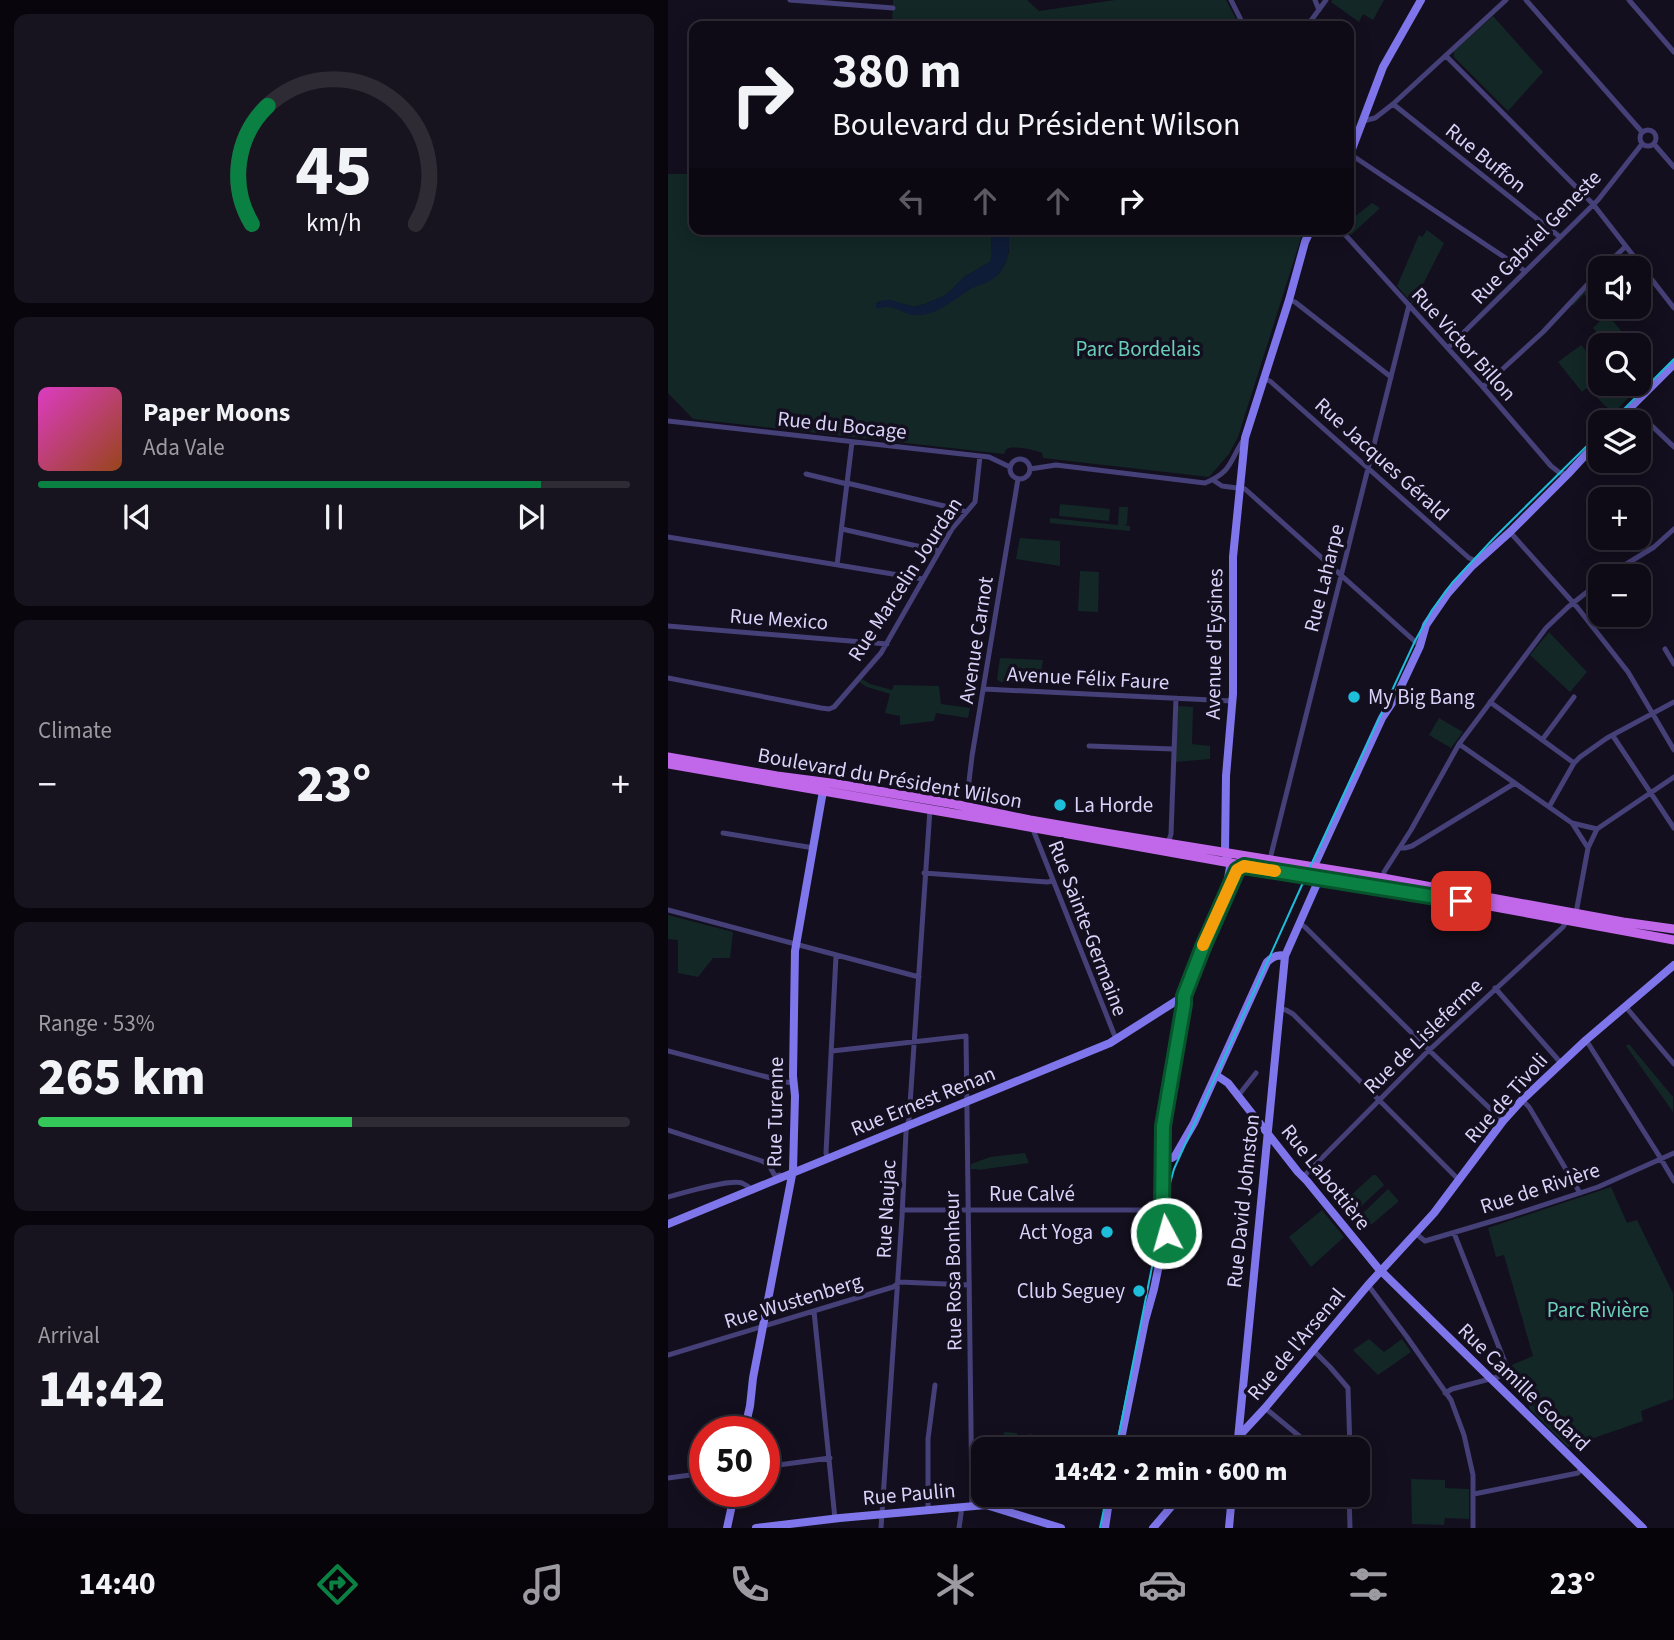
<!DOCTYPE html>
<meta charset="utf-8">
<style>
:root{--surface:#0e0b16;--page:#17141f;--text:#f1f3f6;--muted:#9b9ba1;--line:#2e2b35;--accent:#0b8043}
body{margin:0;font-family:"Source Sans 3",sans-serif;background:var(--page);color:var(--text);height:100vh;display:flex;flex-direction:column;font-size:26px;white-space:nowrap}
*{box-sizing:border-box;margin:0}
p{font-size:23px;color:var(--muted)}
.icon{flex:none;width:38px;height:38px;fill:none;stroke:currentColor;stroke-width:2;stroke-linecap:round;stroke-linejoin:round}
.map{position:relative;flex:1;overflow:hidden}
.details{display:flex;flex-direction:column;gap:14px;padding:14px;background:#08060c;width:668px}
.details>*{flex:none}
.banner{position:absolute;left:21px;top:21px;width:665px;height:214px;border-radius:14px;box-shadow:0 4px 18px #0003,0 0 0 2px var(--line);background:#0e0b16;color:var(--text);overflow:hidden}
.tools{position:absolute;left:920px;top:256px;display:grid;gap:14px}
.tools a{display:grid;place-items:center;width:63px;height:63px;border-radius:14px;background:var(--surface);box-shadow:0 4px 18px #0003,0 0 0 2px var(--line);font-size:35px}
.speed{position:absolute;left:21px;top:1416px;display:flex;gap:14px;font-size:35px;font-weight:700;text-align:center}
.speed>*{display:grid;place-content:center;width:91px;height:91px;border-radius:50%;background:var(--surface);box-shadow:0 4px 18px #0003,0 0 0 2px var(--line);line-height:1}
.speed .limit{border:10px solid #d22;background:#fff;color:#111}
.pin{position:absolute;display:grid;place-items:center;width:60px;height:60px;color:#fff;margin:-30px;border-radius:14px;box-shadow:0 4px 10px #0006}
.me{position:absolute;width:77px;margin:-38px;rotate:354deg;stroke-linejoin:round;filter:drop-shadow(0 0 5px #0008)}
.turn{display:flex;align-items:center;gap:24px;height:147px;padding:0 28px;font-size:32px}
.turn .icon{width:91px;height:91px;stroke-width:2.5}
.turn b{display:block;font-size:49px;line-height:60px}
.lanes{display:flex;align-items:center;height:66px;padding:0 28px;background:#0003;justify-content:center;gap:35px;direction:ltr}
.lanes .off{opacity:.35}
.big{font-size:52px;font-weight:800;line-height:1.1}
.details .tile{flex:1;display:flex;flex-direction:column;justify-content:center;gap:10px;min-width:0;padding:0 24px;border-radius:14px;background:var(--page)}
.details .dial{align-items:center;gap:0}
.dial svg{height:182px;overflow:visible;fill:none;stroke:var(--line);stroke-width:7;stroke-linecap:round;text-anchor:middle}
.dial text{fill:var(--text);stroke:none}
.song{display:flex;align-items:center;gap:21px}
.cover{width:84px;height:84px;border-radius:10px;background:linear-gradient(135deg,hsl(310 70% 55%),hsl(20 70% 35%))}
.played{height:7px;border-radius:4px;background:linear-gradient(90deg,var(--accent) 85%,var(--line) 85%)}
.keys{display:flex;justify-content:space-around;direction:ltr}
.heat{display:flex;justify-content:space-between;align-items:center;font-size:38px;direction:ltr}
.charge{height:10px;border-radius:5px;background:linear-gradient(90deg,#34c759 53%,var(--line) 0)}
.trip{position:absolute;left:303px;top:1437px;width:399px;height:70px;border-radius:14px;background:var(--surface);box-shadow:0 4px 18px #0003,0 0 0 2px var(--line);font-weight:800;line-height:70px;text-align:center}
.menu{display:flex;height:112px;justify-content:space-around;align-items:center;background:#060409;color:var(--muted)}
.menu .icon{width:49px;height:49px}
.menu .active{color:var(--accent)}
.menu b{font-size:32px;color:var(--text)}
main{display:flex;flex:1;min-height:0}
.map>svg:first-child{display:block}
.green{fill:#132727}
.water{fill:#0f1c37}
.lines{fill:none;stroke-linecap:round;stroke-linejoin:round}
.street{stroke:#454077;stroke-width:5}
.secondary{stroke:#7f76ec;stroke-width:8}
.primary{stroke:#c168ea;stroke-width:9}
.tram{stroke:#1ebdda;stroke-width:2}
.route-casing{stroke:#07532c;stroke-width:18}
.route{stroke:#0b8043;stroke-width:12}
.slow{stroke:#f59e0b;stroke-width:12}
.poi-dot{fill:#1ebdda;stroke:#130f1e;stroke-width:2.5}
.labels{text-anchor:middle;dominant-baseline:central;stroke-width:7;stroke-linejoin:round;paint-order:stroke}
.street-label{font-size:21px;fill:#d9d2f9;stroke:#130f1e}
.park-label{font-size:21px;fill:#69cfbb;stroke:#130f1e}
.poi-label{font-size:21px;fill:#d9d2f9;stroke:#130f1e;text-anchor:start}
</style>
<main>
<section class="details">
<div class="tile dial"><svg viewBox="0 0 100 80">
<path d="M14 69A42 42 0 1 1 86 69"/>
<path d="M14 69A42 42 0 0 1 21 17" stroke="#0b8043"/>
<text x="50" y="56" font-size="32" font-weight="700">45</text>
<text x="50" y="72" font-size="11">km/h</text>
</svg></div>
<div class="tile">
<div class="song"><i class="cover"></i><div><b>Paper Moons</b><p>Ada Vale</p></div></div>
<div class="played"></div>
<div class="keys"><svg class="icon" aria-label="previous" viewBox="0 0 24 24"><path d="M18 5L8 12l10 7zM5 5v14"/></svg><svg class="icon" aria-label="pause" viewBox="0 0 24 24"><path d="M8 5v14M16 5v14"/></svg><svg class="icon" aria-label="next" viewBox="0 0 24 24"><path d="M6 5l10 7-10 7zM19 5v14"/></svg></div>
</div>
<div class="tile"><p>Climate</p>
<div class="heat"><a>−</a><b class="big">23°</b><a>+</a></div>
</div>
<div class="tile"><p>Range · 53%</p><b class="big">265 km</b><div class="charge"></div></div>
<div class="tile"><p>Arrival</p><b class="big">14:42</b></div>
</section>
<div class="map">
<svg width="1006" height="1528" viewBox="0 0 1006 1528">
<rect width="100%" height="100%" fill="#130f1e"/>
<path class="green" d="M225 0H359L371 11 447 0H558L572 26H224Z
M664 0H716L705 20 695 14 691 22 663 2Z
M825 16 875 72 840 111 786 57V51Z
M0 174H26V229H323L324 256 322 262 296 277 278 295 257 304 246 307 221 300 210 302 208 304 216 307H226L245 315 261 313 280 304 300 290 331 274 338 262 341 251 340 229H635V232L570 437 561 454 541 477 375 458 374 453C368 450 344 445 339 449 337 450 337 452 336 454L25 419 0 393Z
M704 203 712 208 683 235 678 229H681V221Z
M759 230 776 243 745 304 729 286 751 235 754 237Z
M918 289 965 345H939L925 328 933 320V313L916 294 905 306 903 303Z
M913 345 933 367V383H947L960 398 946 413 935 404 920 387 914 392 890 362Z
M392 504 442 509 441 521 391 516Z
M451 507H460L459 524 456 525 462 526V531L382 523V518L450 525Z
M352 538 392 541V566L348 559Z
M412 571 431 572 430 612 410 611Z
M881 632 919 672 902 692 862 655Z
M332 658 375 660 371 684 332 682 329 679Z
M194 679 202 684 224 690 226 685 271 686 273 704 302 708 300 718 268 713 266 721 232 725V716L217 713 222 694 199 687 191 682Z
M510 706 525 707 524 744 542 746V759L507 762Z
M771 718 795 732 783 748 761 735Z
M0 915 65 932 62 958H45L30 977 10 973V940L0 939Z
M961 1044 1005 1097V1112L958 1046Z
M357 1153 361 1163 310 1170V1169H303V1164L322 1157Z
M705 1175H708L716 1185 688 1211 680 1203 679 1199Z
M943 1187 959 1223 969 1220 1005 1293V1399L973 1411 975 1421 900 1447 862 1409 844 1365 865 1356 836 1255 828 1257 820 1228Z
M720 1189 730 1200V1202L704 1224 700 1225 692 1216Z
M654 1210 676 1237 643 1267 621 1237Z
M701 1339 716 1352 734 1339 743 1352 710 1375 685 1350Z
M336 1432 349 1433V1439L361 1440V1434L366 1435V1439L374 1440 373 1449H335Z
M743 1479 777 1480V1488L801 1489V1519L777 1518 776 1525 744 1524Z"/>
<path class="water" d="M323 229H340C343 249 340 272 320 282 313 285 306 286 299 291 284 301 270 314 251 315 232 316 229 302 208 309V304L216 300H221L246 307 257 304 278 295 296 277 322 262 324 256Z"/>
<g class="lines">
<path class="street" d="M122 0 225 8
M563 0 576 26
M647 0 651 10
M858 0 974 132
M961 0 1006 52
M639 26 658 0
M778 56 925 204 1006 308
M725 104 892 237
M695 121 707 118 725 104 838 0
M972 138a8 8 0 1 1 16 0a8 8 0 1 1-16 0Z
M986 144 1006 167
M682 154 857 271
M672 229 815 387 883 466 892 473 900 474
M935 268 957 247
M621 300 627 302 723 377
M780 348 930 200 974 144
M596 379 602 381 801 558 806 560 811 559
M815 387 875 332 933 270
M963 406 1006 447
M0 421 321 457 342 467
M342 469a10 10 0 1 1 20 0a10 10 0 1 1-20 0Z
M362 469 388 465 537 483C563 472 561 463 574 442
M138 474 179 484
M545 480 554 486 577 489 752 646
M179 483 293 510 298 512
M174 529 271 551
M842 532 909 607 960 672 1006 750
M0 537 255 579
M169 565 184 442
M939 576 986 547 1006 529
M0 626 219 644
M997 649 1006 664
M0 678 153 708 161 709 166 707 213 653 284 529 307 502 312 456
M316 689 564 701
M822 702 906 763
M945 736 1006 828
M874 740 906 697
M791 744 904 823
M421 746 505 749
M298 807 304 756 350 479
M881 807 906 763 912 757 939 738 1006 702
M364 827 448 1039
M929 829 1006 777
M55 833 146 848
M500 843 503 834 508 698
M732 848H737L744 846 847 783
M602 859 741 305
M256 873 379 882 385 881
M722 889 716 882V872L743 830 791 744 878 628 900 607 933 581
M0 910 251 977
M908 913 920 848 929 829 904 823 920 848
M631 923 637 927 765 1054 835 1121
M827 988 893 1063
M957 1006 1006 1064
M612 1009 618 1010 625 1014 791 1180
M918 1040 990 1154 1006 1181
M0 1051 118 1082 126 1083
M164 1051 298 1036 304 1506
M570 1096 588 1073
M854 1100 861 1107 912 1193
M0 1130 94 1161 101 1165 107 1176 112 1175
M160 1158 158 1153 168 956
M635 1177 757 1054 895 927 899 920
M0 1197C15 1193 61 1179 74 1183 79 1185 80 1186 84 1190
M234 1210H494
M747 1233 757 1241 845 1215 930 1187 1006 1153
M700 1285 739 1337 783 1400 796 1435 805 1475V1528
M146 1311 167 1519
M645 1350 662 1367 680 1388 682 1449
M0 1355 225 1287 232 1282 301 1285
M777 1393 784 1389 837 1375 840 1370 786 1233
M597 1408 647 1449
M96 1467 162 1458
M0 1478 37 1473
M584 1494H588
M681 1494 682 1528
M806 1494 910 1473 914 1468
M260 1510V1439L267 1385
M213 1528 234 1217 238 1132 241 1119 262 809
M291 1528 294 1507"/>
<path class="secondary" d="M681 157 715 67 753 0
M948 422 1006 364
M562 887C565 880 567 872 573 867 587 858 608 867 623 868 631 869 638 868 646 866L714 718 728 697 752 646 758 625 780 593 803 567 842 532 900 474 933 438
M548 1075 560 1083 630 1172 639 1181 710 1268 975 1528
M494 1158H504L507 1156 526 1123 599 962C604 957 610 954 617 956
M0 1224 442 1043 516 996
M76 1432 82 1406 85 1378 125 1170 127 1096 125 1076 127 951 155 791
M451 1449 477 1321 486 1289 499 1226 494 1210 495 1126 515 1008 516 996 535 947 557 896 562 867 557 851 558 776 565 694V557L577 438 621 300 637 242 643 229
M559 1449 597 1408 700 1285 766 1213 835 1121 854 1100 918 1040 1006 965
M569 1449 617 956 648 886
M59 1528 67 1491
M88 1528 172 1518 318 1505 393 1528
M437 1528 442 1494
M485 1528 514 1494
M561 1528 564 1494"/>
<path class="primary" d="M0 757 109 776 163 783 286 804 362 820 443 834 715 878 955 922 1006 929
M0 764 311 818 624 874 767 896 1006 940"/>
<path class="tram" d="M943 422 1006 359
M448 1449 497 1201 506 1169 638 876 747 641 764 610 784 583 826 538 933 432
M432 1528 439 1494"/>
</g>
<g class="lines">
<defs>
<path id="route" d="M498 1233 499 1221 494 1210 495 1126 516 1004V996L535 947 569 870 576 866 793 901"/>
</defs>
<use href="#route" class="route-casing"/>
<use href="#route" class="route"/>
<path class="slow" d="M535 945 569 870 576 866 607 871"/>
</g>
<g class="poi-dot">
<circle cx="686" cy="697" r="7"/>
<circle cx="392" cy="805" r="7"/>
<circle cx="439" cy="1232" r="7"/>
<circle cx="471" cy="1291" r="7"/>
</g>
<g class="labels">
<g class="street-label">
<text transform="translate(818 158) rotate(39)">Rue Buffon</text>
<text transform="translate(868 237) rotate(-46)">Rue Gabriel Geneste</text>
<text transform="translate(796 344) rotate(48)">Rue Victor Billon</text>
<text transform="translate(174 425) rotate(6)">Rue du Bocage</text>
<text transform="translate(714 459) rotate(42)">Rue Jacques Gérald</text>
<text transform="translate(656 578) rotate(-76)">Rue Laharpe</text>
<text transform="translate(237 579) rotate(-57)">Rue Marcelin Jourdan</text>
<text transform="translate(111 619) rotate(4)">Rue Mexico</text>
<text transform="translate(308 640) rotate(-81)">Avenue Carnot</text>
<text transform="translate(546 644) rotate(-89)">Avenue d'Eysines</text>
<text transform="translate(420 678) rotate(3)">Avenue Félix Faure</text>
<text transform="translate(222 778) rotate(10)">Boulevard du Président Wilson</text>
<text transform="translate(420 928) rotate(69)">Rue Sainte-Germaine</text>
<text transform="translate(755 1036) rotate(-44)">Rue de Lisleferme</text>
<text transform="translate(838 1098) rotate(-48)">Rue de Tivoli</text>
<text transform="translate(255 1101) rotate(-22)">Rue Ernest Renan</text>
<text transform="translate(107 1112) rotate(-89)">Rue Turenne</text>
<text transform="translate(658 1177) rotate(51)">Rue Labottière</text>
<text transform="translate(872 1188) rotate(-18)">Rue de Rivière</text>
<text x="364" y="1194">Rue Calvé</text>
<text transform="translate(575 1201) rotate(-84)">Rue David Johnston</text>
<text transform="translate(218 1209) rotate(-87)">Rue Naujac</text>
<text transform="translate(285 1271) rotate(-91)">Rue Rosa Bonheur</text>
<text transform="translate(125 1301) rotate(-17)">Rue Wustenberg</text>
<text transform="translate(628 1344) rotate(-50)">Rue de l'Arsenal</text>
<text transform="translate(856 1387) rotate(44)">Rue Camille Godard</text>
<text transform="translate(241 1494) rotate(-5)">Rue Paulin</text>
</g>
<g class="park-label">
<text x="470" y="349">Parc Bordelais</text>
<text x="930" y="1310">Parc Rivière</text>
</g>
<g class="poi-label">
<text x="700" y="697">My Big Bang</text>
<text x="406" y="805">La Horde</text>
<text x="425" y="1232" text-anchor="end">Act Yoga</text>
<text x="457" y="1291" text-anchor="end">Club Seguey</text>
</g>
</g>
</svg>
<div class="tools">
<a><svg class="icon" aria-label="sound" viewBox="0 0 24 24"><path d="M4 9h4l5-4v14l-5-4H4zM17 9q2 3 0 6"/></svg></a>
<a><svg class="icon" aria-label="search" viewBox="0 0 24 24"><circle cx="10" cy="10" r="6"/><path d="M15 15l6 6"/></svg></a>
<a><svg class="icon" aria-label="layers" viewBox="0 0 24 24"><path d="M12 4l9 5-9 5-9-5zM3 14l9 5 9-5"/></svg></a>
<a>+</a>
<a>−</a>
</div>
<div class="speed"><div class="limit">50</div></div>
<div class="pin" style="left:793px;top:901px;background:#d93025"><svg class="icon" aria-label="arrive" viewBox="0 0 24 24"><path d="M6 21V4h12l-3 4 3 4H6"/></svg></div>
<svg class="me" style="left:498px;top:1233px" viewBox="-20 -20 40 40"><circle r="17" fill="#0b8043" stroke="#fff" stroke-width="3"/><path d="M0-11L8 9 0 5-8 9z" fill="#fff"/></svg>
<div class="trip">14:42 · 2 min · 600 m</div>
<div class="banner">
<div class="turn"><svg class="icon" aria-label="right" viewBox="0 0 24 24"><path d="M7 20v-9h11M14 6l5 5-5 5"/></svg><div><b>380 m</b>Boulevard du Président Wilson</div></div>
<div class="lanes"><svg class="icon off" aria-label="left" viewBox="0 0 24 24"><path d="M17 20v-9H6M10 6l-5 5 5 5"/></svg><svg class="icon off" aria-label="ahead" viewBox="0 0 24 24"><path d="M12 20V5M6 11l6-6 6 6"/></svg><svg class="icon off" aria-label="ahead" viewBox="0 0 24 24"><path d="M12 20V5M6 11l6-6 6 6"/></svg><svg class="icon" aria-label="right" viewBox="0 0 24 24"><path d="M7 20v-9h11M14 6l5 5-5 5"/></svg></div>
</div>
</div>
</main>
<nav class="menu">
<b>14:40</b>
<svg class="icon active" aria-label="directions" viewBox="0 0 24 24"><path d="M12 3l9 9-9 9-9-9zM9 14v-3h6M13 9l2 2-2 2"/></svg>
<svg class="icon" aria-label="music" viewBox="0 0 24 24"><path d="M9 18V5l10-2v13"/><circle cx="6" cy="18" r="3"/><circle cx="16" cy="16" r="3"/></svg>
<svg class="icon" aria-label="phone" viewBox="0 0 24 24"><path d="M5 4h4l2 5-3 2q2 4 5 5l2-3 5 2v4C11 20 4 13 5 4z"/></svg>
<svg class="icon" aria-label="climate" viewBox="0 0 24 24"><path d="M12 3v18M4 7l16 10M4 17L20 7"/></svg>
<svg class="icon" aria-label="car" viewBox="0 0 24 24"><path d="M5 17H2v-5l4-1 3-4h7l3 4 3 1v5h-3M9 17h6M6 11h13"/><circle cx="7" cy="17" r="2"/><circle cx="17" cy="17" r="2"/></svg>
<svg class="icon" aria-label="filters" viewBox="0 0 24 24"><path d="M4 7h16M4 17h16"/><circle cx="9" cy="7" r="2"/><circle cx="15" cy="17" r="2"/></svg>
<b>23°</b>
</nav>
